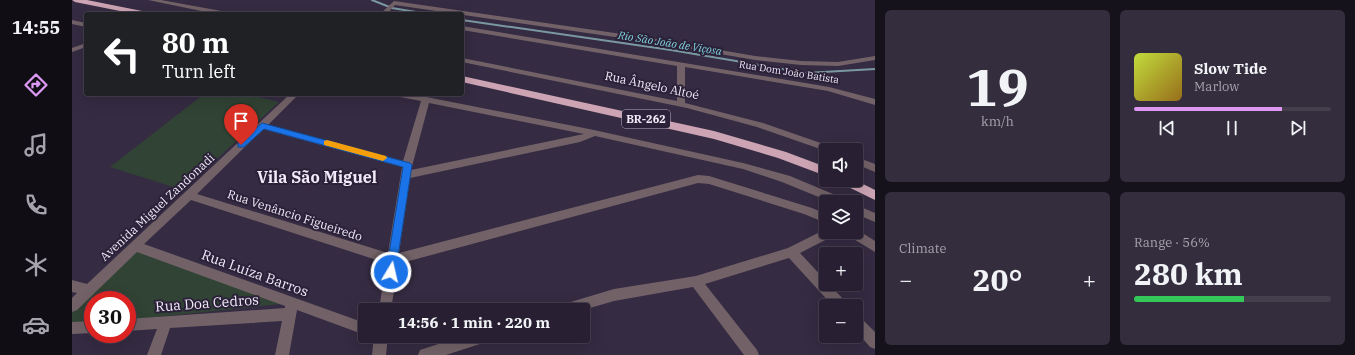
<!DOCTYPE html>
<meta charset="utf-8">
<style>
:root{--surface:#282032;--page:#342d3e;--text:#f1f3f6;--muted:#a5a3ac;--line:#443e4d;--accent:#dd98f3}
body{margin:0;font-family:"IBM Plex Serif",serif;background:var(--page);color:var(--text);height:100vh;display:flex;flex-direction:column;font-size:15px;white-space:nowrap}
*{box-sizing:border-box;margin:0}
p{font-size:13px;color:var(--muted)}
.icon{flex:none;width:22px;height:22px;fill:none;stroke:currentColor;stroke-width:2;stroke-linecap:round;stroke-linejoin:round}
.map{position:relative;flex:1;overflow:hidden}
.sheet{display:flex;flex-direction:column;gap:10px;padding:10px;background:#16121c;width:480px}
.sheet>*{flex:none}
.guide{position:absolute;left:12px;top:12px;width:380px;height:84px;border-radius:4px;box-shadow:0 4px 16px #0002,0 0 0 1px var(--line);background:#202124;color:#fff;overflow:hidden}
.fabs{position:absolute;left:747px;top:143px;display:grid;gap:8px}
.fabs a{display:grid;place-items:center;width:44px;height:44px;border-radius:4px;background:var(--surface);box-shadow:0 4px 16px #0002,0 0 0 1px var(--line);font-size:20px}
.speed{position:absolute;left:12px;top:291px;display:flex;gap:8px;font-size:20px;font-weight:700;text-align:center}
.speed>*{display:grid;place-content:center;width:52px;height:52px;border-radius:50%;background:var(--surface);box-shadow:0 4px 16px #0002,0 0 0 1px var(--line);line-height:1}
.speed .limit{border:6px solid #d22;background:#fff;color:#111}
.pin{position:absolute;display:grid;place-items:center;width:34px;height:34px;color:#fff;margin:-41px -17px;border-radius:50% 50% 50% 0;rotate:-45deg;box-shadow:0 0 4px #0007}
.pin .icon{rotate:45deg}
.me{position:absolute;width:44px;margin:-22px;rotate:9deg;stroke-linejoin:round;filter:drop-shadow(0 0 3px #0008)}
.turn{display:flex;align-items:center;gap:14px;height:84px;padding:0 12px;font-size:18px}
.turn .icon{width:52px;height:52px;stroke-width:2.5}
.turn b{display:block;font-size:28px;line-height:34px}
.big{font-size:30px;font-weight:700;line-height:1.1}
.sheet .card{flex:1;display:flex;flex-direction:column;justify-content:center;gap:6px;min-width:0;padding:0 14px;border-radius:6px;background:var(--page)}
.sheet .dial{align-items:center;gap:0}
.dial b{font-size:52px;line-height:1}
.song{display:flex;align-items:center;gap:12px}
.cover{width:48px;height:48px;border-radius:6px;background:linear-gradient(135deg,hsl(70 70% 55%),hsl(40 70% 35%))}
.played{height:4px;border-radius:2px;background:linear-gradient(90deg,var(--accent) 75%,var(--line) 75%)}
.keys{display:flex;justify-content:space-around;direction:ltr}
.heat{display:flex;justify-content:space-between;align-items:center;font-size:22px;direction:ltr}
.charge{height:6px;border-radius:3px;background:linear-gradient(90deg,#34c759 56%,var(--line) 0)}
.sheet .tiles{flex:1;display:grid;gap:10px;grid-template-columns:repeat(2,1fr)}
.trip{position:absolute;left:286px;top:303px;width:232px;height:40px;border-radius:4px;background:var(--surface);box-shadow:0 4px 16px #0002,0 0 0 1px var(--line);font-weight:700;line-height:40px;text-align:center}
main{display:flex;flex:1;min-height:0}
.menu{display:flex;flex-direction:column;width:72px;justify-content:space-around;align-items:center;background:#100d14;color:var(--muted)}
.menu .icon{width:28px;height:28px}
.menu .active{color:var(--accent)}
.menu b{font-size:18px;color:var(--text)}
.map>svg:first-child{display:block}
.green{fill:#314334}
.lines{fill:none;stroke-linecap:round;stroke-linejoin:round}
.stream{stroke:#7a98a1;stroke-width:2}
.minor{fill:#726268;fill-rule:evenodd}
.highway{fill:#cca4b3;fill-rule:evenodd}
.route{fill:#1a73e8;stroke:#114b97}
.slow{fill:#f59e0b}
.labels{text-anchor:middle;dominant-baseline:central;stroke-width:4;stroke-linejoin:round;paint-order:stroke}
.far-street-label{font-size:10px;fill:#f0eaf9;stroke:#2b2138}
.far-water-label{font-size:11px;font-style:italic;fill:#82d3de;stroke:#2b2138}
.shield{fill:#2b2138;stroke:#b5aebf;stroke-width:1}
.shield-label{font-size:11px;font-weight:bold;fill:#f0eaf9}
.street-label{font-size:12px;fill:#f0eaf9;stroke:#2b2138}
.near-street-label{font-size:14px;fill:#f0eaf9;stroke:#2b2138}
.district-label{font-size:16px;font-weight:bold;fill:#f0eaf9;stroke:#2b2138}
</style>
<main>
<nav class="menu">
<b>14:55</b>
<svg class="icon active" aria-label="directions" viewBox="0 0 24 24"><path d="M12 3l9 9-9 9-9-9zM9 14v-3h6M13 9l2 2-2 2"/></svg>
<svg class="icon" aria-label="music" viewBox="0 0 24 24"><path d="M9 18V5l10-2v13"/><circle cx="6" cy="18" r="3"/><circle cx="16" cy="16" r="3"/></svg>
<svg class="icon" aria-label="phone" viewBox="0 0 24 24"><path d="M5 4h4l2 5-3 2q2 4 5 5l2-3 5 2v4C11 20 4 13 5 4z"/></svg>
<svg class="icon" aria-label="climate" viewBox="0 0 24 24"><path d="M12 3v18M4 7l16 10M4 17L20 7"/></svg>
<svg class="icon" aria-label="car" viewBox="0 0 24 24"><path d="M5 17H2v-5l4-1 3-4h7l3 4 3 1v5h-3M9 17h6M6 11h13"/><circle cx="7" cy="17" r="2"/><circle cx="17" cy="17" r="2"/></svg>
</nav>
<div class="map">
<svg width="803" height="355" viewBox="0 0 803 355">
<rect width="100%" height="100%" fill="#352b42"/>
<path class="green" d="M132 94H174L207 102 111 190 38 167Z
M62 247 219 303 55 320V300H21V324L0 326V307Z"/>
<g class="lines">
<path class="stream" d="M300 0 320 8 356 14
M390 20 599 50 734 73 803 69"/>
<path class="minor" d="M76 0H89L155 12 158 14H144Z
M322 1 584 39 683 56 729 61 766 62 803 56V60L766 66 729 65 683 60 584 43 323 5 315 14H308Z
M0 20 14 23V27L0 24Z
M390 26 757 87 803 99V105L756 91 613 67V103L691 123 763 148 765 150 754 151 685 127 615 108 390 62V58L605 101V66L390 30Z
M14 43V47L0 52V48Z
M218 94H227L196 125 331 161 349 101 323 96 322 94H339L522 130 671 163 718 176 773 199 774 202H759L710 182 671 169 523 136 508 142 338 178 327 253 626 175 637 176 740 208 754 214V223L732 214 637 184 626 183 326 264 319 310H307L314 263 119 200 72 244 293 323V335L225 310 217 355H203L210 321 98 328 89 355H75L85 329 55 331V319L213 308V306L65 252 5 310 0 312V298L5 293 0 292V280L15 284ZM357 103 512 134 339 170ZM191 129 330 167 316 253 125 194Z
M784 157 803 164V172L784 164Z
M784 205 803 213V222L784 214Z
M754 229V232H765L763 235 728 253 754 281V284H757L774 302 775 306H761L717 258 633 284 685 350 687 355H672L621 287 542 301 511 310H486L487 306 492 304 542 289 624 276 716 248Z
M784 229 803 241V252L775 235 773 232H784Z
M784 316 789 318 803 332V349L798 347 784 331Z
M21 321V333L0 334V322Z
M302 336H316L314 355H300Z
M391 336H419L417 341 374 355H346L348 350Z"/>
<path class="highway" d="M0 0H15L75 12 79 14H63L3 2Z
M390 76 642 131 714 152 754 167V176L706 158 642 139 390 82Z
M766 180H783L803 190V200L768 183Z"/>
</g>
<path class="route" d="M190 123 338 163 340 165 323 276 319 277 315 276 314 272 331 167 192 129 172 147H166V143Z"/>
<path class="slow" d="M255 140 314 156 315 158 311 161 252 145V141Z"/>
<g class="labels">
<g class="far-street-label">
<text transform="translate(717 72) rotate(9)">Rua Dom João Batista</text>
</g>
<g class="far-water-label">
<text transform="translate(598 43) rotate(9)">Rio São João de Viçosa</text>
</g>
<rect class="shield" x="550" y="110" width="48" height="18" rx="3"/>
<g class="shield-label">
<text x="574" y="119">BR-262</text>
</g>
<g class="street-label">
<text transform="translate(580 85) rotate(12)">Rua Ângelo Altoé</text>
<text transform="translate(85 207) rotate(-43)">Avenida Miguel Zandonadi</text>
<text transform="translate(223 215) rotate(18)">Rua Venâncio Figueiredo</text>
</g>
<g class="near-street-label">
<text transform="translate(183 273) rotate(20)">Rua Luíza Barros</text>
<text transform="translate(135 303) rotate(-4)">Rua Doa Cedros</text>
</g>
<g class="district-label">
<text x="245" y="177">Vila São Miguel</text>
</g>
</g>
</svg>
<div class="fabs">
<a><svg class="icon" aria-label="sound" viewBox="0 0 24 24"><path d="M4 9h4l5-4v14l-5-4H4zM17 9q2 3 0 6"/></svg></a>
<a><svg class="icon" aria-label="layers" viewBox="0 0 24 24"><path d="M12 4l9 5-9 5-9-5zM3 14l9 5 9-5"/></svg></a>
<a>+</a>
<a>−</a>
</div>
<div class="speed"><div class="limit">30</div></div>
<div class="pin" style="left:169px;top:145px;background:#d93025"><svg class="icon" aria-label="arrive" viewBox="0 0 24 24"><path d="M6 21V4h12l-3 4 3 4H6"/></svg></div>
<svg class="me" style="left:319px;top:272px" viewBox="-20 -20 40 40"><circle r="17" fill="#1a73e8" stroke="#fff" stroke-width="3"/><path d="M0-11L8 9 0 5-8 9z" fill="#fff"/></svg>
<div class="trip">14:56 · 1 min · 220 m</div>
<div class="guide">
<div class="turn"><svg class="icon" aria-label="left" viewBox="0 0 24 24"><path d="M17 20v-9H6M10 6l-5 5 5 5"/></svg><div><b>80 m</b>Turn left</div></div>
</div>
</div>
<section class="sheet">
<div class="tiles">
<div class="card dial"><b>19</b><p>km/h</p></div>
<div class="card">
<div class="song"><i class="cover"></i><div><b>Slow Tide</b><p>Marlow</p></div></div>
<div class="played"></div>
<div class="keys"><svg class="icon" aria-label="previous" viewBox="0 0 24 24"><path d="M18 5L8 12l10 7zM5 5v14"/></svg><svg class="icon" aria-label="pause" viewBox="0 0 24 24"><path d="M8 5v14M16 5v14"/></svg><svg class="icon" aria-label="next" viewBox="0 0 24 24"><path d="M6 5l10 7-10 7zM19 5v14"/></svg></div>
</div>
<div class="card"><p>Climate</p>
<div class="heat"><a>−</a><b class="big">20°</b><a>+</a></div>
</div>
<div class="card"><p>Range · 56%</p><b class="big">280 km</b><div class="charge"></div></div>
</div>
</section>
</main>
